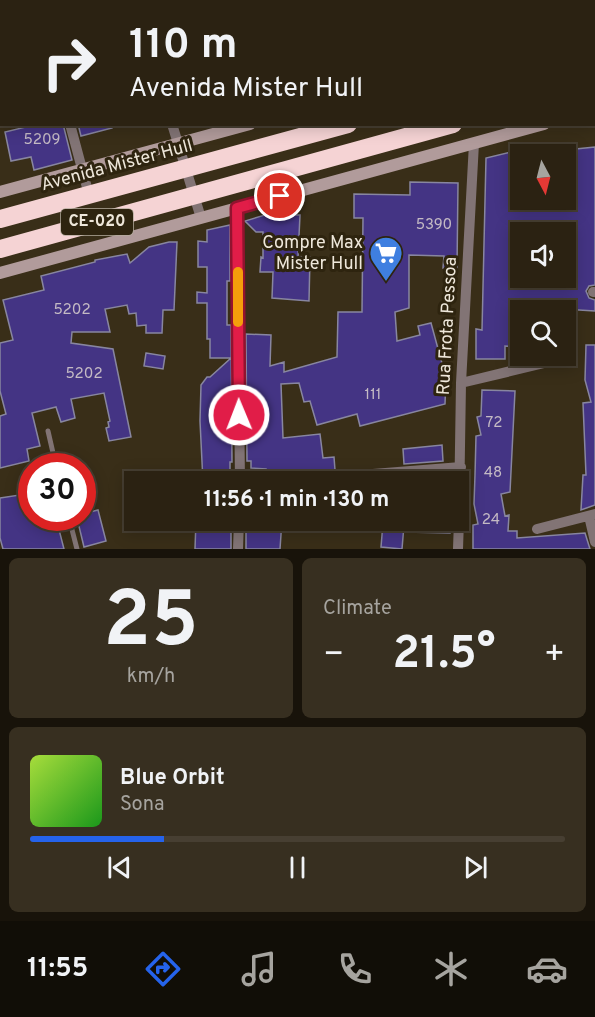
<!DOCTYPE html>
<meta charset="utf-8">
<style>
:root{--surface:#2b2212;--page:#372f20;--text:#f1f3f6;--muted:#a6a49f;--line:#473f32;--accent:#2563eb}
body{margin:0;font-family:Overpass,sans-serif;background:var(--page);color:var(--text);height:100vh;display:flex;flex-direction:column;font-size:22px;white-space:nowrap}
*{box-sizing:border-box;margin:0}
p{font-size:20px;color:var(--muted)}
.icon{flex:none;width:33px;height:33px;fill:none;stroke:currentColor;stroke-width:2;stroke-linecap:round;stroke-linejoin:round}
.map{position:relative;height:549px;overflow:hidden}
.details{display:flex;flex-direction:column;gap:9px;padding:9px;background:#18130a;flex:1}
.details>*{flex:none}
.guide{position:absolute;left:0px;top:0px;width:596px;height:126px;box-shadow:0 3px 15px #0003,0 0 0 2px var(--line);background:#2b2212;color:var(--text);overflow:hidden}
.needle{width:39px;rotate:173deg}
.fabs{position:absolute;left:510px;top:144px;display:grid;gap:12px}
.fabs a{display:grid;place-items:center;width:66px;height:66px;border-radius:0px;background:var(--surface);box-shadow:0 3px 15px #0003,0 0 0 2px var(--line);font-size:30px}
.speed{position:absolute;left:18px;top:453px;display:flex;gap:12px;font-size:30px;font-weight:700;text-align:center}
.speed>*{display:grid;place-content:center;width:78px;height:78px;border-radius:50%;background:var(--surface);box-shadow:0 3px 15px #0003,0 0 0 2px var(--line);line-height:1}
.speed .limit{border:9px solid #d22;background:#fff;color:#111}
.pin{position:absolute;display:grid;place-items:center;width:51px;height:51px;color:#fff;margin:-26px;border:3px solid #fff;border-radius:50%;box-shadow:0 2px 6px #0007}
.me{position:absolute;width:66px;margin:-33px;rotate:359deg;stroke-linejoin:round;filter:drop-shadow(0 0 4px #0008)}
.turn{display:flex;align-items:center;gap:21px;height:126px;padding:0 30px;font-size:27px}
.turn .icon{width:78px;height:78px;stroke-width:2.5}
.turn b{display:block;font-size:42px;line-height:51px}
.big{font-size:45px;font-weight:700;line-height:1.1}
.details .widget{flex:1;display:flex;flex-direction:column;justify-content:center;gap:9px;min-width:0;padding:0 21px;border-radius:9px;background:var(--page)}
.details .dial{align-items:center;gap:0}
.dial b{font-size:78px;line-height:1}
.song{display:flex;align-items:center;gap:18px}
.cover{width:72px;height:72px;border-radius:9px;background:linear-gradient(135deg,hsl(80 70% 55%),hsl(120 70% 35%))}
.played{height:6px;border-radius:3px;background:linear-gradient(90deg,var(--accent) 25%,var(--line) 25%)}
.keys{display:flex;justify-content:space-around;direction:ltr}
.heat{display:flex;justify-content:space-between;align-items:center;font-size:33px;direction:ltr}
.details .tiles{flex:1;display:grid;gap:9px;grid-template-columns:1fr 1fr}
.widget:last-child{grid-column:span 2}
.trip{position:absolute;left:124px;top:471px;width:345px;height:60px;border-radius:0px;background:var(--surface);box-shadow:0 3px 15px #0003,0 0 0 2px var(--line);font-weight:700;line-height:60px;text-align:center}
.menu{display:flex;height:96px;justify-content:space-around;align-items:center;background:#110e07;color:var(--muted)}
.menu .icon{width:42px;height:42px}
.menu .active{color:var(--accent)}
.menu b{font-size:27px;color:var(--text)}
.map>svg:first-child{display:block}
.building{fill:#443484;stroke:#8886a0;stroke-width:1.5;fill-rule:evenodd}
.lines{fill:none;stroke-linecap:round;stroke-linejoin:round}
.lane{stroke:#827475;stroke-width:5}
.street{stroke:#827475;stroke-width:10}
.secondary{stroke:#b19b9b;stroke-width:12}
.highway{stroke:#f5d3d4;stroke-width:18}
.route-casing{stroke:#92132f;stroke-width:15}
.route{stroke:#e11d48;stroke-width:10}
.slow{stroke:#f59e0b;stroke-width:10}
.labels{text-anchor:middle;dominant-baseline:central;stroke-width:6;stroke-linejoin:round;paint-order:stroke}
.number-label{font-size:15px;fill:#c4bac4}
.shield{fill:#2e240f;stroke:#b4ac9d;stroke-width:1.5}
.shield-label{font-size:16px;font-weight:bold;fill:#eee7da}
.street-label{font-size:18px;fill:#eee7da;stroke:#2e240f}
.poi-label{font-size:18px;fill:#eee7da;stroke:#2e240f;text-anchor:end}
</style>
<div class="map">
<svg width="595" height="549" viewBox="0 0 595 549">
<rect width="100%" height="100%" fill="#392e18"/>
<path class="building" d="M26 124H63L72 160 34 170 31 157 11 161 5 132 26 127Z
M78 124H111L112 128 81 136Z
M595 147V285L589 286 586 291 589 298 595 300V311L547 308V310H520V347L505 346V359H476V329L482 330 486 158 520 150V200H566V150ZM520 232H566V278H520Z
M410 182 458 183 457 268H443L444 256 409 255V308L395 312 397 341 420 335 418 326 431 323 446 378 445 404 360 426 357 414 317 425 310 401 304 402 299 383 281 384 283 438 320 434 323 458 334 457 335 470 271 475 265 479 266 469 251 468V461H247L246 334 271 335 270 366 284 362V372L337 357 338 312H362L363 218H354V194L410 195Z
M295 206V215H300L298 257H310L309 301 272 298 273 272H260L261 257 263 258V232H256L245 221Z
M230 225V281H227V325H231L232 462H230V482H203L200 421 201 385 207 377H210L231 358H210V339H207V303H197V292L207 293V267H198V241L207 242V230Z
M169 242H177L174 310H163L162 333H146V325L137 326 136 313 129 314 127 305 105 309 110 332H72L71 343 113 349 131 437 109 441 106 428 109 427 108 422 110 421 104 393 71 399 75 418 61 422 56 407 32 413 40 446 27 449 29 461 0 468V416L6 414 0 391V343L13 340 3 300 44 290 41 276 95 262V260L127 254 130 263 149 247Z
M586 345H595V505L581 510 583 475H586L583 403 591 402 585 380Z
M146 353 165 356 163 369 144 366Z
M482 390 515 391 510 492 501 494 505 516 509 515 508 531H517V538L585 533 590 549H473V525L478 524 474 504 475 475 476 436 481 435 477 417 481 416Z
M442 445 443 461 404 464 403 449Z
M444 476 445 482H405V479Z
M26 494 32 518H56L64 549H3L0 538V498Z
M98 510 106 541 84 547 77 518H82V514Z
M196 520H231V549H195Z
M246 520H282L280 549H246Z
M450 520V533L405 532V522L409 521Z
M383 523 404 525 402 549 381 547Z"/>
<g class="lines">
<path class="lane" d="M547 2V0
M48 431 56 466
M69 518 77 549"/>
<path class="street" d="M59 0V2
M138 0V2
M70 124 89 195
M172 124 201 218
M237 208 240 482
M593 292H595
M461 383 561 359
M272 482 461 467
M459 510 461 383 474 143
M589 516 595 542
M537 529 595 514
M238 549 239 520
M458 549 459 520"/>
<path class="secondary" d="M594 30 595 29
M594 111H595
M0 192 250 124
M0 273 544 124"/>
<path class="highway" d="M594 57H595
M594 86 595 85
M0 219 348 124
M0 249 453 124"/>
</g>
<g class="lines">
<defs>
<path id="route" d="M239 415 237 208 280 196"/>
</defs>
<use href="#route" class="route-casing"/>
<use href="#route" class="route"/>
<path class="slow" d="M238 272V322"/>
</g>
<defs>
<symbol id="supermarket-pin" viewBox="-11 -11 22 30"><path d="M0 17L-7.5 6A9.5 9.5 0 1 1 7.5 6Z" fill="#3f7fe0" stroke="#2e240f"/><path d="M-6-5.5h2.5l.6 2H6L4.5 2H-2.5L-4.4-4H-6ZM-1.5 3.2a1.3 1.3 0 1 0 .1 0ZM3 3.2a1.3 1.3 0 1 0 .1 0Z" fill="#fff"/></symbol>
</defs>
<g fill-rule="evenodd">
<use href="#supermarket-pin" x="367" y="234" width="38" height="52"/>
</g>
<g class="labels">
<g class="number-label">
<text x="42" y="140">5209</text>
<text x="434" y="225">5390</text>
<text x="72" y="310">5202</text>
<text x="84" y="374">5202</text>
<text x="373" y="395">111</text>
<text x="494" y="423">72</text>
<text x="493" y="473">48</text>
<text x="491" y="520">24</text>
</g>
<rect class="shield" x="61" y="209" width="72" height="26" rx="4.5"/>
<g class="shield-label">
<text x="97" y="222">CE-020</text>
</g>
<g class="street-label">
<text transform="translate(117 166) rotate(-15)">Avenida Mister Hull</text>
<text transform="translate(448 326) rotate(-87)">Rua Frota Pessoa</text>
</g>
<g class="poi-label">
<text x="363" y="243">Compre Max<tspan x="363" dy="21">Mister Hull</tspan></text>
</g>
</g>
</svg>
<div class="fabs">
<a><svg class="needle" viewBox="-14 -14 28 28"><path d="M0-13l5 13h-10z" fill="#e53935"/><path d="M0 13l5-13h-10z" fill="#a6a49f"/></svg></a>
<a><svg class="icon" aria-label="sound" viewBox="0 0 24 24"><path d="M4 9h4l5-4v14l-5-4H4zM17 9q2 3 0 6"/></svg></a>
<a><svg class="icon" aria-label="search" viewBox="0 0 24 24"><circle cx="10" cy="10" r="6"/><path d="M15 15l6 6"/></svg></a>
</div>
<div class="speed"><div class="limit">30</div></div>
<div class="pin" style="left:280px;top:196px;background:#d93025"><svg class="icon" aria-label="arrive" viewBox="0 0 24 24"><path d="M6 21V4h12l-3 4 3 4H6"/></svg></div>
<svg class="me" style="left:239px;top:415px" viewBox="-20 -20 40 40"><circle r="17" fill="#e11d48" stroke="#fff" stroke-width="3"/><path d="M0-11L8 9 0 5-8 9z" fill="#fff"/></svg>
<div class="trip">11:56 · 1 min · 130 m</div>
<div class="guide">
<div class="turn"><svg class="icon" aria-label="right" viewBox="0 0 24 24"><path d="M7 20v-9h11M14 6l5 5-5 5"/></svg><div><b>110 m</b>Avenida Mister Hull</div></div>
</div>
</div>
<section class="details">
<div class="tiles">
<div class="widget dial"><b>25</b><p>km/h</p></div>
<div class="widget"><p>Climate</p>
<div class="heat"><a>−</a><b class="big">21.5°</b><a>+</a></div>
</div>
<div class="widget">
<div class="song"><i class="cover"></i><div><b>Blue Orbit</b><p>Sona</p></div></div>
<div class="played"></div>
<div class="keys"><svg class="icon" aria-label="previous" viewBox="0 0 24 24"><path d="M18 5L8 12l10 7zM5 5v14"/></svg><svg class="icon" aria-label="pause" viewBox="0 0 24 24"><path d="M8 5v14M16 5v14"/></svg><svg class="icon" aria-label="next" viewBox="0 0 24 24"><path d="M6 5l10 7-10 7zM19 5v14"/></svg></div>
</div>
</div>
</section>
<nav class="menu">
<b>11:55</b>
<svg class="icon active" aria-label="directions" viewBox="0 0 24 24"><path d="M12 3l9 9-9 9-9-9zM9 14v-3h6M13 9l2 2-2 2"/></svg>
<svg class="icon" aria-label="music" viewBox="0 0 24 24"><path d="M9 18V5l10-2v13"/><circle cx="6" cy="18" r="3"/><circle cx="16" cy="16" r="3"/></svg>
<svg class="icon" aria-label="phone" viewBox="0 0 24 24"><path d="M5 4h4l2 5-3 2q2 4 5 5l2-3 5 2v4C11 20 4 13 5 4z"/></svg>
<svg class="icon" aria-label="climate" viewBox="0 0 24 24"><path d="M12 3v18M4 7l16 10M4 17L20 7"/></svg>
<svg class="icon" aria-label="car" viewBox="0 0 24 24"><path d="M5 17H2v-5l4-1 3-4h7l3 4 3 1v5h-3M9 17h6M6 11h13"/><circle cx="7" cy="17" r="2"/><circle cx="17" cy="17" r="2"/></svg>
</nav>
